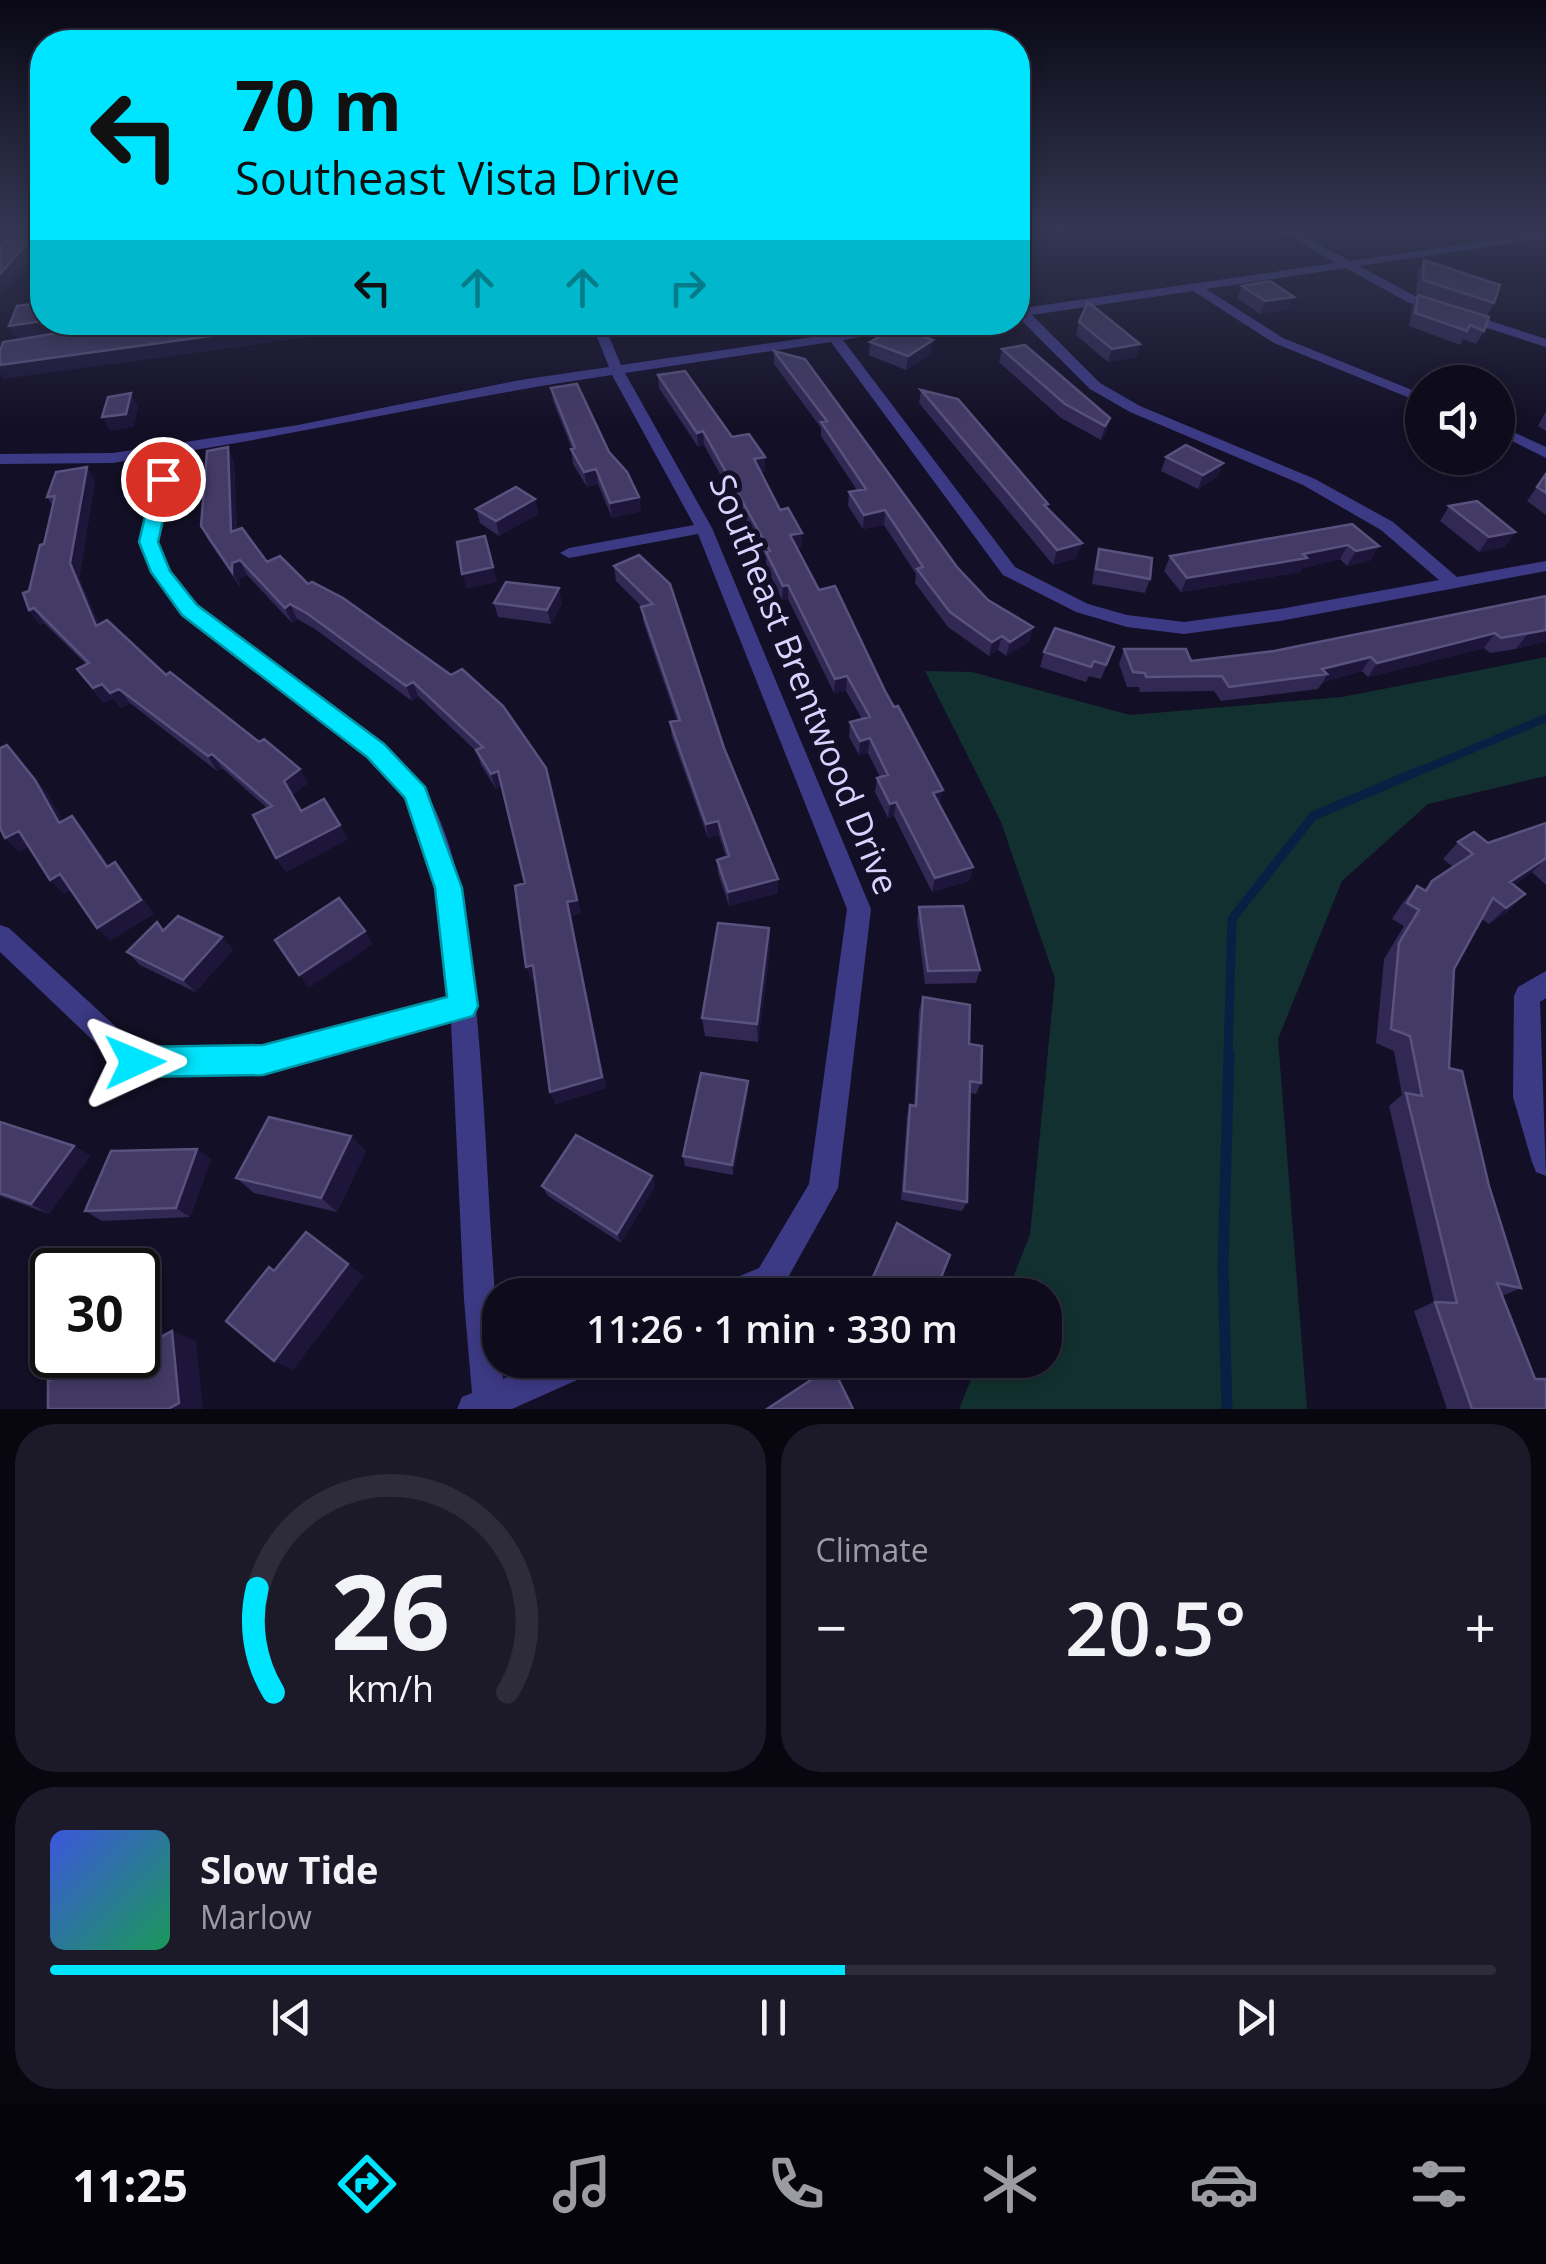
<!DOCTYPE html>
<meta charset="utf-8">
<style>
:root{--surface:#0e0b1c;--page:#1c1929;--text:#f1f3f6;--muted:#9b9ba3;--line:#2e2b3b;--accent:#00e5ff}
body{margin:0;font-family:"Open Sans",sans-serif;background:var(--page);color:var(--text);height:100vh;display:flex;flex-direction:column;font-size:38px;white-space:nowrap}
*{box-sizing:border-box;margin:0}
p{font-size:32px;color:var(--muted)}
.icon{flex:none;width:55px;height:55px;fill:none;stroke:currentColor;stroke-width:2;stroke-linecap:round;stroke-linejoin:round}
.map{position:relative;height:1409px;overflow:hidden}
.side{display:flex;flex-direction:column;gap:15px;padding:15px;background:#08060f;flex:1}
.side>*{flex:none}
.guide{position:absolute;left:30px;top:30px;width:1000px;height:305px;border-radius:40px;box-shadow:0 5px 15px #0003,0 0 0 2px var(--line);background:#00e5ff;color:#111;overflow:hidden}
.controls{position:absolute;left:1405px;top:365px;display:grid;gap:20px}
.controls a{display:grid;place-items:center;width:110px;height:110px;border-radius:50%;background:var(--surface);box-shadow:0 5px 15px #0003,0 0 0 2px var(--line);font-size:50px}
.speed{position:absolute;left:30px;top:1248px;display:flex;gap:20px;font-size:50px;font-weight:700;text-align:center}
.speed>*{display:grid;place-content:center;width:130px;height:130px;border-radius:50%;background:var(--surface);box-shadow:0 5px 15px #0003,0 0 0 2px var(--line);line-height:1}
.speed .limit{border:5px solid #111;border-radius:15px;background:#fff;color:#111}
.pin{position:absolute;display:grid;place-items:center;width:85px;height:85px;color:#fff;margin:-42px;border:5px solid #fff;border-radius:50%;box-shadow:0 2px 10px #0007}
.me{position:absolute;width:110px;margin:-55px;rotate:89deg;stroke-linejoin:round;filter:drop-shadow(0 0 8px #0008)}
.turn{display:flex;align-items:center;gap:35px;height:210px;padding:0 40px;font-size:45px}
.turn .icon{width:130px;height:130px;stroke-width:2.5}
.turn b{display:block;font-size:70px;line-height:85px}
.lanes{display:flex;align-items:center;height:95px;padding:0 40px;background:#0003;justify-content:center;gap:50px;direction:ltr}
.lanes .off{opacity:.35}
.big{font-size:75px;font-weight:600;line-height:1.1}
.side .widget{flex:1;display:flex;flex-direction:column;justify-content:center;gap:15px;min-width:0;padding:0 35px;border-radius:40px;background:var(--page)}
.side .dial{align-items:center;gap:0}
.dial svg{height:260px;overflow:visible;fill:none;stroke:var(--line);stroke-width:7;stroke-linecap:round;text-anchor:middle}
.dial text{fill:var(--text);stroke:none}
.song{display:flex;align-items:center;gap:30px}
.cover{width:120px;height:120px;border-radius:15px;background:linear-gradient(135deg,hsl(230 70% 55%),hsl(150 70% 35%))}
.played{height:10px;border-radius:5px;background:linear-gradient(90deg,var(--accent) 55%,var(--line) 55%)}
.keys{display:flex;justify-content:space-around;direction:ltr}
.heat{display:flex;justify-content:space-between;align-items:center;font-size:55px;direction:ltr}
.side .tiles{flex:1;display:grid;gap:15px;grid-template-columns:1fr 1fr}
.widget:last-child{grid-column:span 2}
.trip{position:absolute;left:482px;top:1278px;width:580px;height:100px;border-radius:40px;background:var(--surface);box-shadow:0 5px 15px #0003,0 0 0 2px var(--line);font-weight:600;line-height:100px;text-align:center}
.tab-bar{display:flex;height:160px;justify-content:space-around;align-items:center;background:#06040b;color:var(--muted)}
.tab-bar .icon{width:70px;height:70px}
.tab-bar .selected{color:var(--accent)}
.tab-bar b{font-size:45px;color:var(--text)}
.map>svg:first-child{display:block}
.green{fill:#12302f}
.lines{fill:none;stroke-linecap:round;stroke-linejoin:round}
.stream-far2{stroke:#0a1f44;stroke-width:8}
.stream-far1{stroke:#0a1f44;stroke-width:9}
.stream{stroke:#0a1f44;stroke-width:11}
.street{fill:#3d3a85;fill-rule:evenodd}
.wall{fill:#312854}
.shaded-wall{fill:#1d163a}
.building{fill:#433a66;stroke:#5a527e;stroke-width:2.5}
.route{fill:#00e5ff;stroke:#0095a6;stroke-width:2.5}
.labels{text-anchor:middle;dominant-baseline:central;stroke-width:10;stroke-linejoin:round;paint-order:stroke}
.street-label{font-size:35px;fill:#d9d4ff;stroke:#130f26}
</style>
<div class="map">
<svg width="1546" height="1409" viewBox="0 0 1546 1409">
<rect width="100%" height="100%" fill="#130f26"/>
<path class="green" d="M1546 657V776L1428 804 1342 881 1278 1039 1307 1409H959L979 1360H1045V1295H1006L1030 1235 1055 979 1001 822 925 671 972 672 1130 715 1342 697Z"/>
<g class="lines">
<path class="stream-far2" d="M1415 773 1546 718"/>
<path class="stream-far1" d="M1228 1055 1232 919 1313 816 1421 770"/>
<path class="stream" d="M1227 1409 1223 1266 1229 1053"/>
<path class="street" d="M1275 227H1288L1350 261 1546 232V238L1359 266 1415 296 1546 339V347L1407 302 1346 268 1206 289 1283 338 1422 394V403L1274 343 1193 291 1032 315 1100 383 1140 406 1315 479 1393 522 1457 577 1546 561V571L1280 621 1184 634 1127 627 1076 612 1003 575 831 342 625 373 712 528 871 909 838 1188 781 1290 769 1295H716L721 1284 759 1268 809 1184 847 909 698 534 569 558 560 553 569 548 694 525 612 375C466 396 322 430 176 453L157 535C160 623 375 709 425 791 460 848 466 922 474 988 488 1117 488 1251 503 1379L545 1360H599L595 1372 512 1409H457L462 1397 472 1393 464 1300 451 1022 263 1073 135 1075 125 1071 0 952V925L9 928 140 1049 263 1047 449 998C444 938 440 848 406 798 390 775 370 755 348 737 294 694 141 609 140 535L161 455 113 463 0 464V454L113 453 298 425 520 380 609 367 591 322H603L621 365 826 335 817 322H830L838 334 914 322H949L843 340 1015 567 1088 604 1127 615 1184 622 1280 609 1439 580 1381 530 1303 485 1130 412 1090 389 1018 317V309L1023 308 1336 263Z
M42 242V248L0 251V245Z
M1498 425 1546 447V458L1498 434Z
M1546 971V998L1540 1002 1546 1176 1536 1172 1532 1162 1513 1097 1514 996 1518 987Z"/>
</g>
<path class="wall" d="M42 227V268L36 256 41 242 31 241 37 252 25 240H20L14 228Z
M1044 227H1140L1059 238Z
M1424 260 1494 303 1487 316 1416 293 1418 272Z
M1242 286 1288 309 1260 314 1237 298Z
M1418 295 1484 331 1476 344 1463 339 1460 345 1409 326 1412 307Z
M1079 322 1140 344 1136 357 1108 362 1076 335Z
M870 342 931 353 906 370 869 355Z
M1002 349 1110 418 1106 432 1101 440 1061 418 999 362Z
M774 351 957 567 988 600 1033 627 1029 642 1006 656 998 650 989 656 948 627 915 583 916 574 884 525 863 529 848 506 849 492 857 490 821 436V428L774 364Z
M658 375 732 437 765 457V471L761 472 802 547 797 548 940 804 973 867 969 881 932 892 894 816 888 818 875 792 877 778 880 777 868 753 859 755 849 737 850 722 862 719 846 691 834 693 788 599 782 600 766 566V557L704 445 698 447 659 388Z
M551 388 609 452 639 497 641 511 612 518 598 484 587 487 573 464 571 449H572L553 401Z
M921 390 1048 504 1047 508 1077 558 1053 565 919 403Z
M1546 411V431L1538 426Z
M1166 457 1223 463 1217 477 1198 489 1161 471Z
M234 462 237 530 267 562 308 584 451 675 581 913 571 916 606 1088 555 1104 535 979 531 980 525 883 501 786 496 789 481 765 476 751 418 696 412 701 315 629 297 619 292 623 247 575 239 578 240 587 208 540 201 526Z
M87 467 95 481 79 578 99 624 308 783 292 795 301 810 348 839 286 872 276 858 267 808 222 768 217 771 130 703 121 708 113 698 104 703 77 669 86 664 44 623 40 625 29 610V591L44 544 53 506 47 497Z
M1546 474V515L1527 501Z
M535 499 538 514 499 536 480 523 476 509Z
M1449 506 1515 532 1505 547 1479 552 1440 521Z
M1352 524 1371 560 1347 566 1340 559 1302 568 1300 572 1181 592 1164 571 1170 556Z
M1099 549 1150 579 1145 593 1092 584 1095 564Z
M639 555 724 748 778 893 729 906 718 873 717 860 726 857 719 835 708 838 672 737 670 722 677 721 643 621 642 607 616 581 614 566Z
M1546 596V641L1516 649 1490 653 1484 648 1368 677 1362 671 1323 682 1318 689 1221 701 1214 691 1140 692 1139 687H1127L1119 664 1124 649 1191 661 1274 651Z
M494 603H562L551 624 498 617Z
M1114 647 1101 679 1089 676 1086 682 1040 667 1044 652Z
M1546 823V885L1532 872 1514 885 1525 894 1508 911 1489 924 1482 919 1454 969 1449 1068 1489 1186 1521 1288 1502 1296 1546 1409H1447L1414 1311 1434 1302 1389 1106 1402 1095 1394 1051 1376 1043 1384 959 1404 926 1392 919 1403 902 1417 886 1424 890 1432 881 1453 867 1443 859 1458 842 1488 843Z
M919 907 980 970 976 983 925 984 917 920Z
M157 922 164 930 222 937 233 950 195 992 140 965 127 952Z
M769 928 770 948 758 1042 705 1036 702 1018Z
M923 997 969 1044 981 1083 976 1094 970 1093 967 1202 962 1211 901 1200 907 1116 910 1105 914 1106 919 1010Z
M748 1092 733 1175 685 1166 683 1156Z
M0 1122 74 1146 90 1156 49 1214 0 1196Z
M197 1149 211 1159 190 1217 102 1221 85 1211Z
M366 1151 337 1212 254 1193 236 1178Z
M652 1176 655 1186 621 1243 548 1196 542 1186Z"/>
<path class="shaded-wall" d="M1086 227H1140L1059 238 1060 230Z
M30 240 37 252 0 294V274Z
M1294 297 1288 309 1260 314 1265 301Z
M42 321V322H141L17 339 9 326Z
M312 322H430L431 327 399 331 398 325 3 379 0 374V365Z
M754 322H780L779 326 755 330Z
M933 340 931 353 906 370 908 356Z
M1140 344 1136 357 1108 362 1112 349Z
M131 393 138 407 134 427 110 431 102 417Z
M1110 418 1106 432 1101 440 1105 426Z
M703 431 704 445 698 447 697 433Z
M228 447 234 462 238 547 231 532Z
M765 457V471L754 473V459Z
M1223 463 1217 477 1198 489 1203 475Z
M87 467 95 481 79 578 106 640 96 626 70 563Z
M596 469 598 484 587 487 584 472Z
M639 497 641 511 612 518 610 503Z
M535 499 538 514 499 536 496 521Z
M885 510 884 525 863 529 864 515Z
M1515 532 1505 547 1479 552 1489 537Z
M802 533V547L790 549V535Z
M485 536 497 582 467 589 462 574Z
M1082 543 1077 558 1053 565 1057 550Z
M1348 545 1340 559 1302 568 1300 572 1181 592 1187 578Z
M1379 546 1371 560 1347 566 1356 551Z
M240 560 247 575 239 578 240 587 232 572V563Z
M788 585V599L782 600 783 586Z
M559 588 562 603 551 624 547 610Z
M290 604 297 619 292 623 285 608Z
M34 608 44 623 40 625 29 610Z
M1033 627 1029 642 1006 656 1010 642Z
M1546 630V641L1516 649 1527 635Z
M1495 633 1484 648 1368 677 1377 663Z
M1002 636 998 650 989 656 992 642Z
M1371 657 1362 671 1323 682 1327 674 1322 669Z
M847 676 846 691 834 693 835 679Z
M413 682 418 696 412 701 406 686Z
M102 684 113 698 104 703 93 688Z
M119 689 130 703 121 708 110 693Z
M870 738 868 753 859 755 860 741Z
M7 745 48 794 72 837 59 823Z
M212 754 222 768 217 771 208 756Z
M546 768 581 913 571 916 606 1088 555 1104 550 1092 567 902Z
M300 769 308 783 292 795 284 781Z
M498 771 502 785 496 789 491 774Z
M943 790 940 804 930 807 933 793Z
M896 802 894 816 888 818 890 804Z
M72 816 84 830 120 881 107 867Z
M718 821 719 835 708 838 706 824Z
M340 825 348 839 286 872 276 858Z
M19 831 33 845 19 852 5 838Z
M1546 858 1532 872 1494 899 1510 882Z
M115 862 127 876 154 914 110 941 97 928Z
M973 867 969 881 932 892 935 878Z
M60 874 74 888 64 894 50 880Z
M778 879V893L729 906 728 892Z
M1525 894 1508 911 1489 924 1506 908Z
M769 928 770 948 758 1042 757 1024Z
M365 931 373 944 309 988 299 975Z
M222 937 233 950 195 992 183 980Z
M533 965 538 978 531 980 526 967Z
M748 1081V1092L733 1175 732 1165Z
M351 1136 366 1151 337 1212 321 1198Z
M74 1146 90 1156 49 1214 31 1204Z
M197 1149 211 1159 190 1217 176 1208Z
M652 1176 655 1186 621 1243 617 1234Z
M348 1264 364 1276 293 1370 274 1361Z
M172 1331 196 1341 203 1409H168Z
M86 1363 113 1372 86 1375Z"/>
<path class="building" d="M14 227H42L39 230 14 228Z
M1056 227H1086L1060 230Z
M42 238V256H36Z
M30 240 0 274V246L4 242Z
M1424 260 1500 285 1494 303 1423 280Z
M1270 281 1294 297 1265 301 1242 286Z
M1418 295 1489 317 1484 331 1470 325 1467 331 1415 313Z
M1088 302 1140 344 1112 349 1079 322Z
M42 303V321L9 326 17 306Z
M124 322H312L0 365V351L3 342Z
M898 326 933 340 908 356 870 342Z
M1025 345 1110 418 1105 426 1065 404 1002 349Z
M774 351 805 359 957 567 988 600 1033 627 1010 642 1002 636 992 642 950 612 917 569 923 567 885 510 864 515 849 492 866 489 821 422 827 421Z
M685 371 732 437 749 434 765 457 754 459 780 510 788 508 802 533 790 535 819 590 835 586 885 691 894 707 898 706 943 790 933 793 973 867 935 878 896 802 890 804 877 778 888 775 870 738 860 741 850 722 870 717 847 676 835 679 788 585 783 586 766 552 770 551 703 431 697 433 658 375Z
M577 384 609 452 627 472 639 497 610 503 596 469 584 472 571 449 575 448 551 388Z
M921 390 958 399 1048 504 1044 505 1082 543 1057 550Z
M131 393 126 414 102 417 108 397Z
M1186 445 1223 463 1203 475 1166 457Z
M228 447 231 532 242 528 267 562 280 556 308 584 312 582 343 598 451 675 462 669 503 706 546 768 577 900 567 902 602 1077 550 1092 533 965 526 967 515 886 525 883 498 771 491 774 476 750 483 747 413 682 406 686 308 614 290 604 285 608 240 560 232 563V572L201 526 207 451Z
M87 467 70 563 96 626 107 620 166 675 170 672 259 742 264 739 300 769 284 781 301 811 324 799 340 825 276 858 253 815 272 806 212 754 208 756 119 689 110 693 102 684 93 688 77 669 89 663 34 608 29 610 23 593 29 591 40 545 44 544 55 496 47 497 56 472Z
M1546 474V493L1537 487Z
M516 487 535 499 496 521 476 509Z
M1477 501 1515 532 1489 537 1449 506Z
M1352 524 1379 546 1356 551 1348 545 1303 554 1307 558 1187 578 1170 556Z
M485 536 493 567 462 574 457 542Z
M1099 549 1152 558 1150 579 1096 569Z
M639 555 670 584 724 748 778 879 728 892 717 860 729 856 718 821 706 824 670 722 680 720 641 607 653 604 614 566Z
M506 582 559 588 547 610 494 603Z
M1546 596V630L1501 638 1495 633 1377 663 1371 657 1322 669 1327 674 1229 687 1222 676 1146 677 1145 673 1133 672 1124 649H1186L1191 661 1274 651Z
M1055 628 1114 647 1106 665 1094 661 1091 667 1044 652Z
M7 745 35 780 59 823 72 816 107 867 115 862 141 900 97 928 60 874 50 880 19 831 5 838 0 828V748Z
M1546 823V858L1510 882 1525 894 1506 908 1493 898 1454 969 1449 1068 1462 1071 1489 1186 1521 1288 1497 1283 1535 1379H1546V1409H1472L1435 1302 1457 1303 1406 1093 1422 1096 1410 1036 1391 1029 1399 943 1419 910 1407 903 1417 886 1426 891 1432 881 1473 854 1458 842 1474 832 1488 843Z
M339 898 365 931 299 975 275 940Z
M963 906 980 970 928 971 919 907Z
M178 916 222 937 183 980 127 952 157 922 163 931Z
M718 923 769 928 757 1024 702 1018Z
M923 997 970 1005 969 1044 982 1046 981 1083 970 1081 967 1202 904 1191 910 1105 916 1106Z
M701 1073 748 1081 732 1165 683 1156Z
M269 1117 351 1136 321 1198 236 1178Z
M0 1122 74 1146 31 1204 0 1193Z
M576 1135 652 1176 617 1234 542 1186Z
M197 1149 176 1208 85 1211 111 1151Z
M897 1223 950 1255 934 1295H865Z
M306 1232 348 1264 274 1361 226 1321 269 1267 274 1271Z
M172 1331 179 1403 168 1409H48V1381L86 1363V1375L125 1355H138V1349Z
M832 1366 853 1409H767Z"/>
<linearGradient id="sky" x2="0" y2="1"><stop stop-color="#0a0815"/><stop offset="0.54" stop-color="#333752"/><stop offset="1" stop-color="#333752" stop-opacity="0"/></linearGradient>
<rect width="1546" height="424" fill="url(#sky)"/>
<path class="route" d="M163 474 172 479 158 542 170 571 197 605 384 744 425 787 462 888 478 1006 473 1016 263 1075 135 1077 124 1073 119 1062 124 1051 135 1047 263 1045 447 997 435 888 405 798 367 757 182 615 151 572 139 542 154 479Z"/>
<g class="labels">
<g class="street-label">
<text transform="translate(805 684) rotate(68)">Southeast Brentwood Drive</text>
</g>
</g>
</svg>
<div class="controls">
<a><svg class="icon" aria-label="sound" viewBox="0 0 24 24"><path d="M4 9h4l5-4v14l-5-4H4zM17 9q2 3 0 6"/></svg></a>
</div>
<div class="speed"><div class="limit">30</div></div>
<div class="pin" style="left:163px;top:479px;background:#d93025"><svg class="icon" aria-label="arrive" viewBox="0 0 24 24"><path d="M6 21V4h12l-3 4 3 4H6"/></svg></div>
<svg class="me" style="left:135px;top:1062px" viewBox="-20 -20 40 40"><path d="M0-17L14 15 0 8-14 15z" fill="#00e5ff" stroke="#fff" stroke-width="4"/></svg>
<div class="trip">11:26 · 1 min · 330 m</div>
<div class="guide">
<div class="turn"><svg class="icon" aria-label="left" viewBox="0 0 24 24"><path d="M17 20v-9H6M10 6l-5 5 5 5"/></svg><div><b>70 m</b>Southeast Vista Drive</div></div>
<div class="lanes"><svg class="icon" aria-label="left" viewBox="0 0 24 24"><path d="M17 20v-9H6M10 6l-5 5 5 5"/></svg><svg class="icon off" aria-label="ahead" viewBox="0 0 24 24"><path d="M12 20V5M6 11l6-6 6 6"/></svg><svg class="icon off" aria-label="ahead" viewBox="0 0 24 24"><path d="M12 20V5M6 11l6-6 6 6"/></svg><svg class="icon off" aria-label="right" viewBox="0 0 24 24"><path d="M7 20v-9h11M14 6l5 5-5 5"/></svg></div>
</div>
</div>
<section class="side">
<div class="tiles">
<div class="widget dial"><svg viewBox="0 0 100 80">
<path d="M14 69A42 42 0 1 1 86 69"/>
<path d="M14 69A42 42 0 0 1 9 37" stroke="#00e5ff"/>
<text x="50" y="56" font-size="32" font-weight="700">26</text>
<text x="50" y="72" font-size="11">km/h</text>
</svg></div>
<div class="widget"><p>Climate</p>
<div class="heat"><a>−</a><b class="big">20.5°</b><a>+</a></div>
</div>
<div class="widget">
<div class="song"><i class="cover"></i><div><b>Slow Tide</b><p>Marlow</p></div></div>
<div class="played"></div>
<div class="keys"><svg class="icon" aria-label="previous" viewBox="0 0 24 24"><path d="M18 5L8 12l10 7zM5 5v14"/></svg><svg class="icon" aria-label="pause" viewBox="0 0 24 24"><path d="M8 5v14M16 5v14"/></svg><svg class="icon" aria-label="next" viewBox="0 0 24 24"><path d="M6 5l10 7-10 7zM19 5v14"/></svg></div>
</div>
</div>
</section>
<nav class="tab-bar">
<b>11:25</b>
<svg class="icon selected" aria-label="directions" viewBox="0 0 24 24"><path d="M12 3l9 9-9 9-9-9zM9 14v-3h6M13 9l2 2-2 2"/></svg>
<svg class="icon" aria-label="music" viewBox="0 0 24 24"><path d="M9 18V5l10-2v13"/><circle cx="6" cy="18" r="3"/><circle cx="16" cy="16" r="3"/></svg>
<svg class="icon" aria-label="phone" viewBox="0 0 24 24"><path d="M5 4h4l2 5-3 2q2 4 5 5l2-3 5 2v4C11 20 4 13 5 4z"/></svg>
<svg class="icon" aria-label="climate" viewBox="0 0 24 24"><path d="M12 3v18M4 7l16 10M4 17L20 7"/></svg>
<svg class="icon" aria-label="car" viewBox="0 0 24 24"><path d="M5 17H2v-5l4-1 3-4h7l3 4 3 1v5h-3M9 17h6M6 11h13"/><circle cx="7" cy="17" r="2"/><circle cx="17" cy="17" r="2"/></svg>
<svg class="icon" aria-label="filters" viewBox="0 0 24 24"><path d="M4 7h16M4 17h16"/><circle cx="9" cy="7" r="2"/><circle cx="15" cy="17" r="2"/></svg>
</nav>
